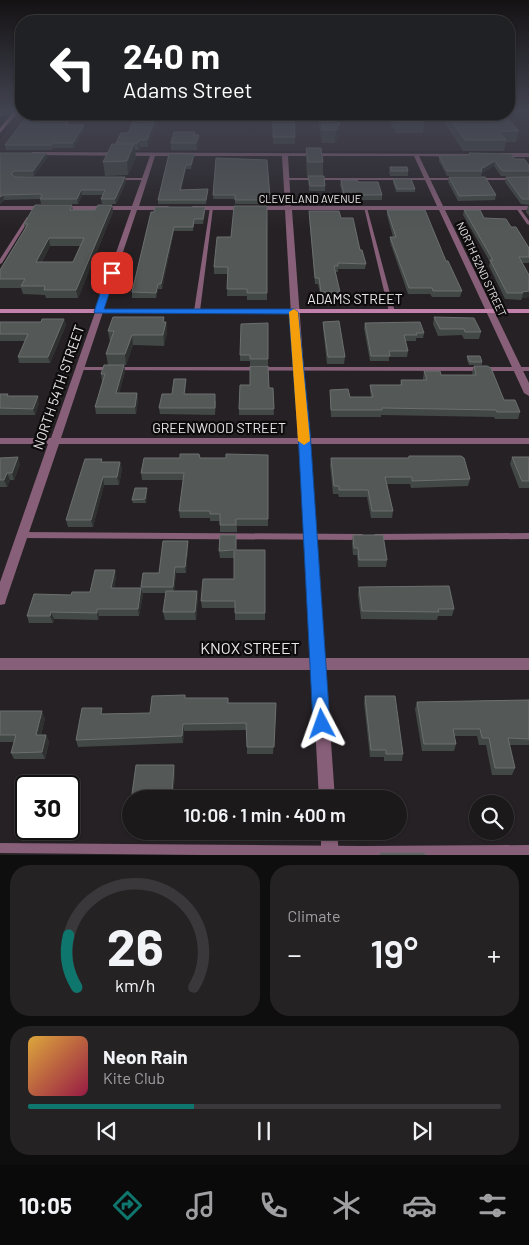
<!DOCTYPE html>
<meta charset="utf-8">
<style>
:root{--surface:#1c191b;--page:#252224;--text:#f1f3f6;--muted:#a0a0a3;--line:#3a383a;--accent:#0f766e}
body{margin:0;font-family:Barlow,sans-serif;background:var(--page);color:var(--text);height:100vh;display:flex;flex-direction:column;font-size:19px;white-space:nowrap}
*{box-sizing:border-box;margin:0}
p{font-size:16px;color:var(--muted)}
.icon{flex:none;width:28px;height:28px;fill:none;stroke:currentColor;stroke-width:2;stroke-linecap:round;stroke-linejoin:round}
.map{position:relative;height:855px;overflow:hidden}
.drawer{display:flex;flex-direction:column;gap:10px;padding:10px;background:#0f0e0f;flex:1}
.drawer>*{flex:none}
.banner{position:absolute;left:15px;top:15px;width:500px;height:105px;border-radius:20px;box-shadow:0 1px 4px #0004,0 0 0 1px var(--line);background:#202124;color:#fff;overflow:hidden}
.buttons{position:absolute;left:469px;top:795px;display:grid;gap:10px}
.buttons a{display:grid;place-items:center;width:45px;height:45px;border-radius:50%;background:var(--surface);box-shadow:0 1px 4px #0004,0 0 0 1px var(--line);font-size:25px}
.speed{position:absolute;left:15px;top:775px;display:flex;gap:10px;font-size:25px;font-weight:700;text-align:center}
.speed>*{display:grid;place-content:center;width:65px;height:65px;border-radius:50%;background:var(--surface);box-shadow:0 1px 4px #0004,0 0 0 1px var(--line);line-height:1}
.speed .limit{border:2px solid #111;border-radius:8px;background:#fff;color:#111}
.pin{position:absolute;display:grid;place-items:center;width:42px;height:42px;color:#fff;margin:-21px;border-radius:10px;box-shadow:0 2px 8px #0006}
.me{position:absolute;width:55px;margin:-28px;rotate:356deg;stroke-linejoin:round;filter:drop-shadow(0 0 4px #0008)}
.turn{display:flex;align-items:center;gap:18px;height:105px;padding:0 25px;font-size:22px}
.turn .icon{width:65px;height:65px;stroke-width:2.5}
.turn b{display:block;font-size:35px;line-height:42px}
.big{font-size:38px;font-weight:600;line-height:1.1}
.drawer .widget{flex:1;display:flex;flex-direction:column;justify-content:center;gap:8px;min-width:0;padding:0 18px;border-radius:20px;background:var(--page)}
.drawer .dial{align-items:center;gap:0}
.dial svg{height:130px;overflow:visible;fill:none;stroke:var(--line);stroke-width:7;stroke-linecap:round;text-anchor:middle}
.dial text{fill:var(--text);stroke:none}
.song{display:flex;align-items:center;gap:15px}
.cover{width:60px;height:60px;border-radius:8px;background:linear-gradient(135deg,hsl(40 70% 55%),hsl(340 70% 35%))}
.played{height:5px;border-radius:2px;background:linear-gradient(90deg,var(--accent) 35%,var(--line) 35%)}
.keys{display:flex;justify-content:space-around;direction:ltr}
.heat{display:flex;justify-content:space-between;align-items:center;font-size:28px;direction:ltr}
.drawer .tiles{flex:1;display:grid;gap:10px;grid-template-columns:1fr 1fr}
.widget:last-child{grid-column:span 2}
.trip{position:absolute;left:122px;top:790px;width:285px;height:50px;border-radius:25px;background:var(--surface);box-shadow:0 1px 4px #0004,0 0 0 1px var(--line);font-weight:600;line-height:50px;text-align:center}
.dock{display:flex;height:80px;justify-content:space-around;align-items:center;background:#0b0a0b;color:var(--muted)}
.dock .icon{width:35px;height:35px}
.dock .current{color:var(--accent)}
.dock b{font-size:22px;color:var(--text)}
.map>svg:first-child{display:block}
.built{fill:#32272d}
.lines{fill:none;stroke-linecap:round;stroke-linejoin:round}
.service{fill:#875f78;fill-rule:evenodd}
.minor{fill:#875f78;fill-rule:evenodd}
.secondary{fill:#c181aa;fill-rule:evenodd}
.wall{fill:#424845;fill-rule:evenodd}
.shaded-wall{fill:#2f3131}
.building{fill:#545957;stroke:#6b6f6e;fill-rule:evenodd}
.route{fill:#1a73e8;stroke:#114b97}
.slow{fill:#f59e0b}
.labels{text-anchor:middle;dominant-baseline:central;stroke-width:4.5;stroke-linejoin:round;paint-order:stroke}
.far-street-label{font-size:11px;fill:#eae7e9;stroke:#0e0b0d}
.street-label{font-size:14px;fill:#eae7e9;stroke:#0e0b0d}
.near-street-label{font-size:16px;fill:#eae7e9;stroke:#0e0b0d}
</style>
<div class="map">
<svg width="529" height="855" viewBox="0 0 529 855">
<rect width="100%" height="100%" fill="#262124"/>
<path class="built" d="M509 110H529V151H0V139L22 114H509Z"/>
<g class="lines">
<path class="service" d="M117 178H144L146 179 144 180H118L116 179Z
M286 178H457L459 179 457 180H285L284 179Z
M480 178H529V180H479V178Z
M210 207 213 208 200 311 197 313 194 311Z
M364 207 367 208 395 312 394 313H390L389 312Z
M517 207H519L529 221V225L527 224 516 208Z
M27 217 30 218 2 263 0 264V259Z
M79 367H529V371L77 370 76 369Z
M22 532 361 534 364 535 365 537 364 539 361 540 22 538 19 537 18 535 19 533Z
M529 533V539L376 540 373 539 372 537 373 535 376 534Z
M0 843 362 846 529 845V855H201L0 853Z"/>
<path class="minor" d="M0 113 17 114 0 115Z
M33 152 483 154V156L481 157 419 156 443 206H529V210H445L529 383V396L524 393 439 210H292L309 438H529V444H309L325 658H529V670H326L335 799H319L312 670H0V658H311L299 444H59L6 600 5 604 0 605V582L48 444H0V438H51L131 210H60L57 208 60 206H132L150 156 31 155V153ZM155 156H282L285 206H193L190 208 193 210H285L298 438H61L137 210H168L171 208 168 206H139ZM288 156H414L437 206H291Z
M529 153V157H500L497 155 500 153Z
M0 206H46L49 208 46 210H0Z
M321 831H337L339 855H321Z"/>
<path class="secondary" d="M15 110H20L0 133V128Z
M0 309H529V313H0Z"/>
</g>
<path class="wall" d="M136 114H160L148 147H140L139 150H135L136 158 128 175 105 176 103 162 116 144V143L128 133Z
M317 114H335L339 136 335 143H322Z
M386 114H420L424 122 423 133H396Z
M439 114H503L519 131 516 142H506L504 151H463Z
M273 115 295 137V144H273Z
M56 116V120H68L69 125H84V130L74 148H53L52 150H6L5 145Z
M195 132V135H199V143L197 150H171V143Z
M306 148 323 162V176H307L306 161Z
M0 153H46L47 158 34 176 15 177H125L126 182 116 204H102L101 199 103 195H82L78 204H41L40 199 4 200 0 204Z
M469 153 515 159 529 165V205L521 204 505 182 506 177H528L501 176 494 166 482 173 481 176H447L439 161V156L468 155Z
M194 154V158L191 169H186L181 190 208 189 206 204H158V200Z
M216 158 270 197V201H267V204H235V199H213Z
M390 167 408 171V176H390L389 172Z
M308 176 325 186V191H309Z
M449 177 496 195 495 200 458 201 448 182Z
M393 179 415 189V192H396L393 182Z
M341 180 358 182 382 195V200H344L340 185Z
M72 205 73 210H95L112 205 113 212 78 298H46L45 295 23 294 21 288H0V270L25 229 24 224ZM50 246H80L73 262H42Z
M267 206V300H247V296H227L228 274H214V267L231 237Z
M528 206H529V216L526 212Z
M205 207V212L203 224H194L193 231H174L162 289H158L156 298H132V292L151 212Z
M387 210 446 261 462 291 460 297H432L430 294H408L390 242V237H393L387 215Z
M464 210 484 218 511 227 529 248V263H522L529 275V297L522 298 521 300 505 299 489 266 490 262 463 215Z
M309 211 341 218 360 250 366 264 365 269H338V272H335L340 292 339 298H321L318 284H315L309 216Z
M164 317V322H166L167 333 164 346 133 345 126 365H124L125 372 119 393H137L138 400 136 414H96L95 407 102 382 101 374 108 365 106 354 110 342 108 331Z
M434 317 481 332 479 339H464L462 335 438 336 433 324Z
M64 319 66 325 50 363H19L18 357 25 341H0V322H41Z
M323 322 345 357 344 364H327L323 328Z
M268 323V365H250V361H240V355Z
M365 323 424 333 423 338H416V341H405L408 351 407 357H389V361H370L364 328Z
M467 356 482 362V365H469L467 360Z
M474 366 504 400 520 412 518 419H495L494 417 381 415V417H331L330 396V390L350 397H371L370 391V385H400L401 380H423V378L424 371 441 375H473L472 373Z
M186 379V385L185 394 216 401 215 415 160 414 159 408Z
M250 385 269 388H273L274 415H239V409Z
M0 394H8V396L39 403 35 415H0Z
M268 455V526H237V532H220V521H210V518H180L179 511 183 480H142L141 473 200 458H226Z
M409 456 470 479 468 486 411 488 410 484H387L393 511 392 518H371L367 497H339L338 494H333L330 465 331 458H408Z
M512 457H529V488H519L510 464Z
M0 458 20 464 14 480H10L7 487H0Z
M103 462H120L122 469 119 485H104L93 527H68L66 520Z
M147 492 146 503H133L132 500Z
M353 535 387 560 386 567H358L357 555H353L352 543Z
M188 547 186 573H176L174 591 198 598 196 620H165L163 612 166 593H142L143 595 139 616H99L98 620 54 619 53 623H29L27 616 71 595 90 592 116 577 114 588H141V587L159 573Z
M265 550V620H235V608H202L201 601 234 579V558H220L219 551Z
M359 587 454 609 452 616H438L437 620 361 619 358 595Z
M365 696 403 754 402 761H384V757H370L364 703Z
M186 698 229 703H276L273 754H247V730L184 731 183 743 78 747 76 740 104 714 150 713Z
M529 700V745H509L515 768 512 775H492L486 745H479L477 736H454L456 744 454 751H422L415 709 417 702Z
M0 711 45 718 41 735H46L49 742 45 759H14L11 753 14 742H0Z
M175 771 173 799H133L132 794Z
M362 831H388V834L387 840H363Z"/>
<path class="shaded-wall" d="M157 114H160L148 147 147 140Z
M340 123 339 136 335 143 336 130Z
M84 125V130L74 148 73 143Z
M199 135V143L197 150 196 143Z
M139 140 140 147 139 150 138 143Z
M134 144 136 158 128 175 127 161Z
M46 153 47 158 34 176 33 171Z
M194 154V158L191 169V165Z
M495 161 494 166 482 173V171L481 169Z
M186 165V169L180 194V190Z
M125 177 126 182 116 204 115 199Z
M81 190 82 195 78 204 77 199Z
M3 195 4 200 0 204V197Z
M112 205 113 212 78 298 76 290Z
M174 227V231L162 289 161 284Z
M49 238 50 246 38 270 36 262Z
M158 284V289L156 298V293Z
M529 291V297L522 298 523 293 522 292Z
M164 317 165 327 166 322 167 333 164 346 163 322Z
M64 319 66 325 50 363 48 357Z
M132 335 133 345 126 365 125 354Z
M124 365 125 372 117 400 116 393Z
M186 379V385L185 401 184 394Z
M137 393 138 400 136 414 135 407Z
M38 396 39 403 35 415 33 409Z
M18 457 20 464 14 480 12 473Z
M120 462 122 469 119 485 117 477Z
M7 473 10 480 7 487 4 480Z
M103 477 104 485 93 527 91 520Z
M147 488V492L146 503 145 499Z
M188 541V547L186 573 185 567Z
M175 567 176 573 174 593 173 587Z
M115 570 116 577 113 595 111 588Z
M141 588 143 595 139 616 138 609Z
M197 591 198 598 196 620 195 612Z
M97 609 99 616 98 620 97 613Z
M51 612 54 619 53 623 50 616Z
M42 711 45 718 39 742 36 735Z
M183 724 184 731 183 743 182 736Z
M46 735 49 742 45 759 42 752Z
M174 765 175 771 173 799 172 794Z"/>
<path class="building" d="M136 114H157L147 140H139L138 143H116L121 133H128Z
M320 114H335L337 121 340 123 336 130H323Z
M393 114H420L424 122H397Z
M447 114H503L519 131H499L506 140H465Z
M273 115H294L295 137H273Z
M27 116H56L53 120H68L67 125H84L73 143H52L51 145H5Z
M174 132H195L194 135H199L196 143H171Z
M112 144H134L127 161 103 162Z
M306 148H321L323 162H308Z
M0 153H46L33 171H14L11 174 15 177H125L115 199H101L105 190H81L77 199H40L42 195 40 194 3 195 0 197Z
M469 153 511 154 515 159H524L529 165V171H502L495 161 481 169 482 171H447L439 156 470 155Z
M169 154H194L191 165H186L180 190 208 189 206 200H158Z
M216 158 267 160 270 197H267V200H235V195H213Z
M390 167H407L408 171H391Z
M308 176H324L325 186H310Z
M449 177H485L496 195 459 196Z
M506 177H529V199H522Z
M393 179H411L415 189H397Z
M341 180H357L358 182H378L382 195H344Z
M35 205H72L70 210H95L98 205H112L76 290H44L45 286H21L25 279H0V270L28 224H24ZM49 238H84L73 262H36Z
M234 206H267V293H247V289H227L228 267H214L217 237H231Z
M155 207H205L203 219H194L193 227H174L161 284H158L156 293 132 292 151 212H154Z
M387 210H425L446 261H448L462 291H433L432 288H409L390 237H396Z
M464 210H480L484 218 506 219 511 227H516L529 248V257H519L529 275V291L522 292 523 293H507L490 260H493Z
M309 211H339L341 218H353L360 250H362L366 264 338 263V266H334L340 292H321L319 278H315Z
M113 317H164L163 322H166L163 335H132L125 354H106L114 331H108Z
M434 317 474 318 481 332H465L464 329H440Z
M42 319H64L48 357H18L28 334H0V322H41Z
M339 321 345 357H328L323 322Z
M420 322 424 333H416L417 335H404L408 351H389L390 356H371L365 323Z
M268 323V359H250V355H240L241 324Z
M467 356H480L482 362H470Z
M104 365H124L116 393H137L135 407H95L105 374H101Z
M250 366H268L269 388H273L274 409H239L240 385H250Z
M474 366H487L491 368 504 400H515L520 412H497L496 410 382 408V410H331L330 390 348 389 350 397H373L370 385H402L401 380H427L424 371H440L441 375H476Z
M174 379H186L184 394H215V408H159L162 394H172Z
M0 394H8L7 396H38L33 409 0 408Z
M180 454H199L200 458H226V454L268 455V519H236V525H220V514H210V511H179L184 473H141L144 458H180Z
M409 456H461L464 458 470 479 412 481V477H385L393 511H372L368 490H339V486H334L331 458H409Z
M18 457 12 473H7L4 480H0V458Z
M512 457H529V481H522Z
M85 459H102L101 462H120L117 477H103L91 520H66Z
M135 488H147L145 499 132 500Z
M220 535H236V550H265V613H235V601H201L203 579H234V550L219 551Z
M353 535H383L387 560H359L358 548H354Z
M163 541H188L185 567H175L173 587H141L143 573H159Z
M95 570H115L111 588H141L138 609H97V613L51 612 50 616H27L34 594 71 595 72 592H90Z
M449 586 454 609H438L439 612 362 611 359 587Z
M166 591H197L195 612H163Z
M185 695V698H228V703H276L274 747H247L246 723 183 724 182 736 76 740 82 708H102L101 714 150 713 152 696Z
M365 696H395L403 754H386V750H371Z
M529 700V739L508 738 515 768H495L489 738H482L480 729H453L456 744H424L417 702Z
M0 711H42L36 735H46L42 752 11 753 16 735H0Z
M136 765H174L172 794H132Z
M364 831H388V834H364Z
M380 853H425V855H380Z"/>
<linearGradient id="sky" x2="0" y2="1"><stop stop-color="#151214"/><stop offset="0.48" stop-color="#414350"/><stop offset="1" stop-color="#414350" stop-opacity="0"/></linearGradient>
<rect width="529" height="230" fill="url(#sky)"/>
<path class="route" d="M112 270 116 273 104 309H294L298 312 310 431 330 724 328 730 322 733 316 730 313 724 298 431 289 314 95 313 94 312 107 273Z"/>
<path class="slow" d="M294 309 298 312 310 441 304 445 298 441 289 312Z"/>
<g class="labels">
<g class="far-street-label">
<text x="310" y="198">CLEVELAND AVENUE</text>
<text transform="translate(482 269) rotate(65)">NORTH 52ND STREET</text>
</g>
<g class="street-label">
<text x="355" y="298">ADAMS STREET</text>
<text transform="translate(58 387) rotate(-71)">NORTH 54TH STREET</text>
<text x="219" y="427">GREENWOOD STREET</text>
</g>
<g class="near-street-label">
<text x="250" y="647">KNOX STREET</text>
</g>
</g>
</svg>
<div class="buttons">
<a><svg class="icon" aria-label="search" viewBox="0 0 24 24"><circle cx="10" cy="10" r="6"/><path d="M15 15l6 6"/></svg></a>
</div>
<div class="speed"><div class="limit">30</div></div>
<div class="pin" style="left:112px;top:273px;background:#d93025"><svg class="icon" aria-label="arrive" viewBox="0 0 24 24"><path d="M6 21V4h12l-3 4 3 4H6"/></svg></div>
<svg class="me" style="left:322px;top:724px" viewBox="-20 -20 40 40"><path d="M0-17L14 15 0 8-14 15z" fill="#1a73e8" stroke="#fff" stroke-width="4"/></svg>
<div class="trip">10:06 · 1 min · 400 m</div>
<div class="banner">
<div class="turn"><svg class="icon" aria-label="left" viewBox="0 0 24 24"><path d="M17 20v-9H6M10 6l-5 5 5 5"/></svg><div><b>240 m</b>Adams Street</div></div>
</div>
</div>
<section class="drawer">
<div class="tiles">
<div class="widget dial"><svg viewBox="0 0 100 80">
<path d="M14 69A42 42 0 1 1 86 69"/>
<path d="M14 69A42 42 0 0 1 9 37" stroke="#0f766e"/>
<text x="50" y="56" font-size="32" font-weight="700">26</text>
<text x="50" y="72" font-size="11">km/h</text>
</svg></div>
<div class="widget"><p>Climate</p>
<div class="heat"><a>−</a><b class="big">19°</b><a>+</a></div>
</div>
<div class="widget">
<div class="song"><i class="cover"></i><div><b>Neon Rain</b><p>Kite Club</p></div></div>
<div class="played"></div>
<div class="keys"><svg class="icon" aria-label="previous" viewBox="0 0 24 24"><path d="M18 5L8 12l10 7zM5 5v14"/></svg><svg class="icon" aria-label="pause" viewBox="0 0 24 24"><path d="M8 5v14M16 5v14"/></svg><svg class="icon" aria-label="next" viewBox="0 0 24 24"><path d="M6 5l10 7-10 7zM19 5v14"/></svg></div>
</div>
</div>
</section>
<nav class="dock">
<b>10:05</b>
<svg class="icon current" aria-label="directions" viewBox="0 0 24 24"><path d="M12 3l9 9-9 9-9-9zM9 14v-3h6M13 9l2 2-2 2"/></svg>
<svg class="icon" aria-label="music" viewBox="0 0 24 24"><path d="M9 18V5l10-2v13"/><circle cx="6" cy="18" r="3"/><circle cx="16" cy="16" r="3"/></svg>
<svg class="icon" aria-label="phone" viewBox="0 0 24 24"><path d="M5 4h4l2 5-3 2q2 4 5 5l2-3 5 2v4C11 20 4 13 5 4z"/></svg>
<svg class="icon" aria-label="climate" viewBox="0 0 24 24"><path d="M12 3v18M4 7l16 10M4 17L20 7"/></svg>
<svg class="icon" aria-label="car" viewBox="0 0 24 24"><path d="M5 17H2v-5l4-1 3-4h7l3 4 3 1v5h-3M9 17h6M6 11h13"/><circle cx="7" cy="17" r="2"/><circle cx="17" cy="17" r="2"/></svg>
<svg class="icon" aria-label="filters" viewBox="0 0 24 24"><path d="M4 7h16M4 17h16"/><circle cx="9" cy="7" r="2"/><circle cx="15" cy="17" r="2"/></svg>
</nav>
